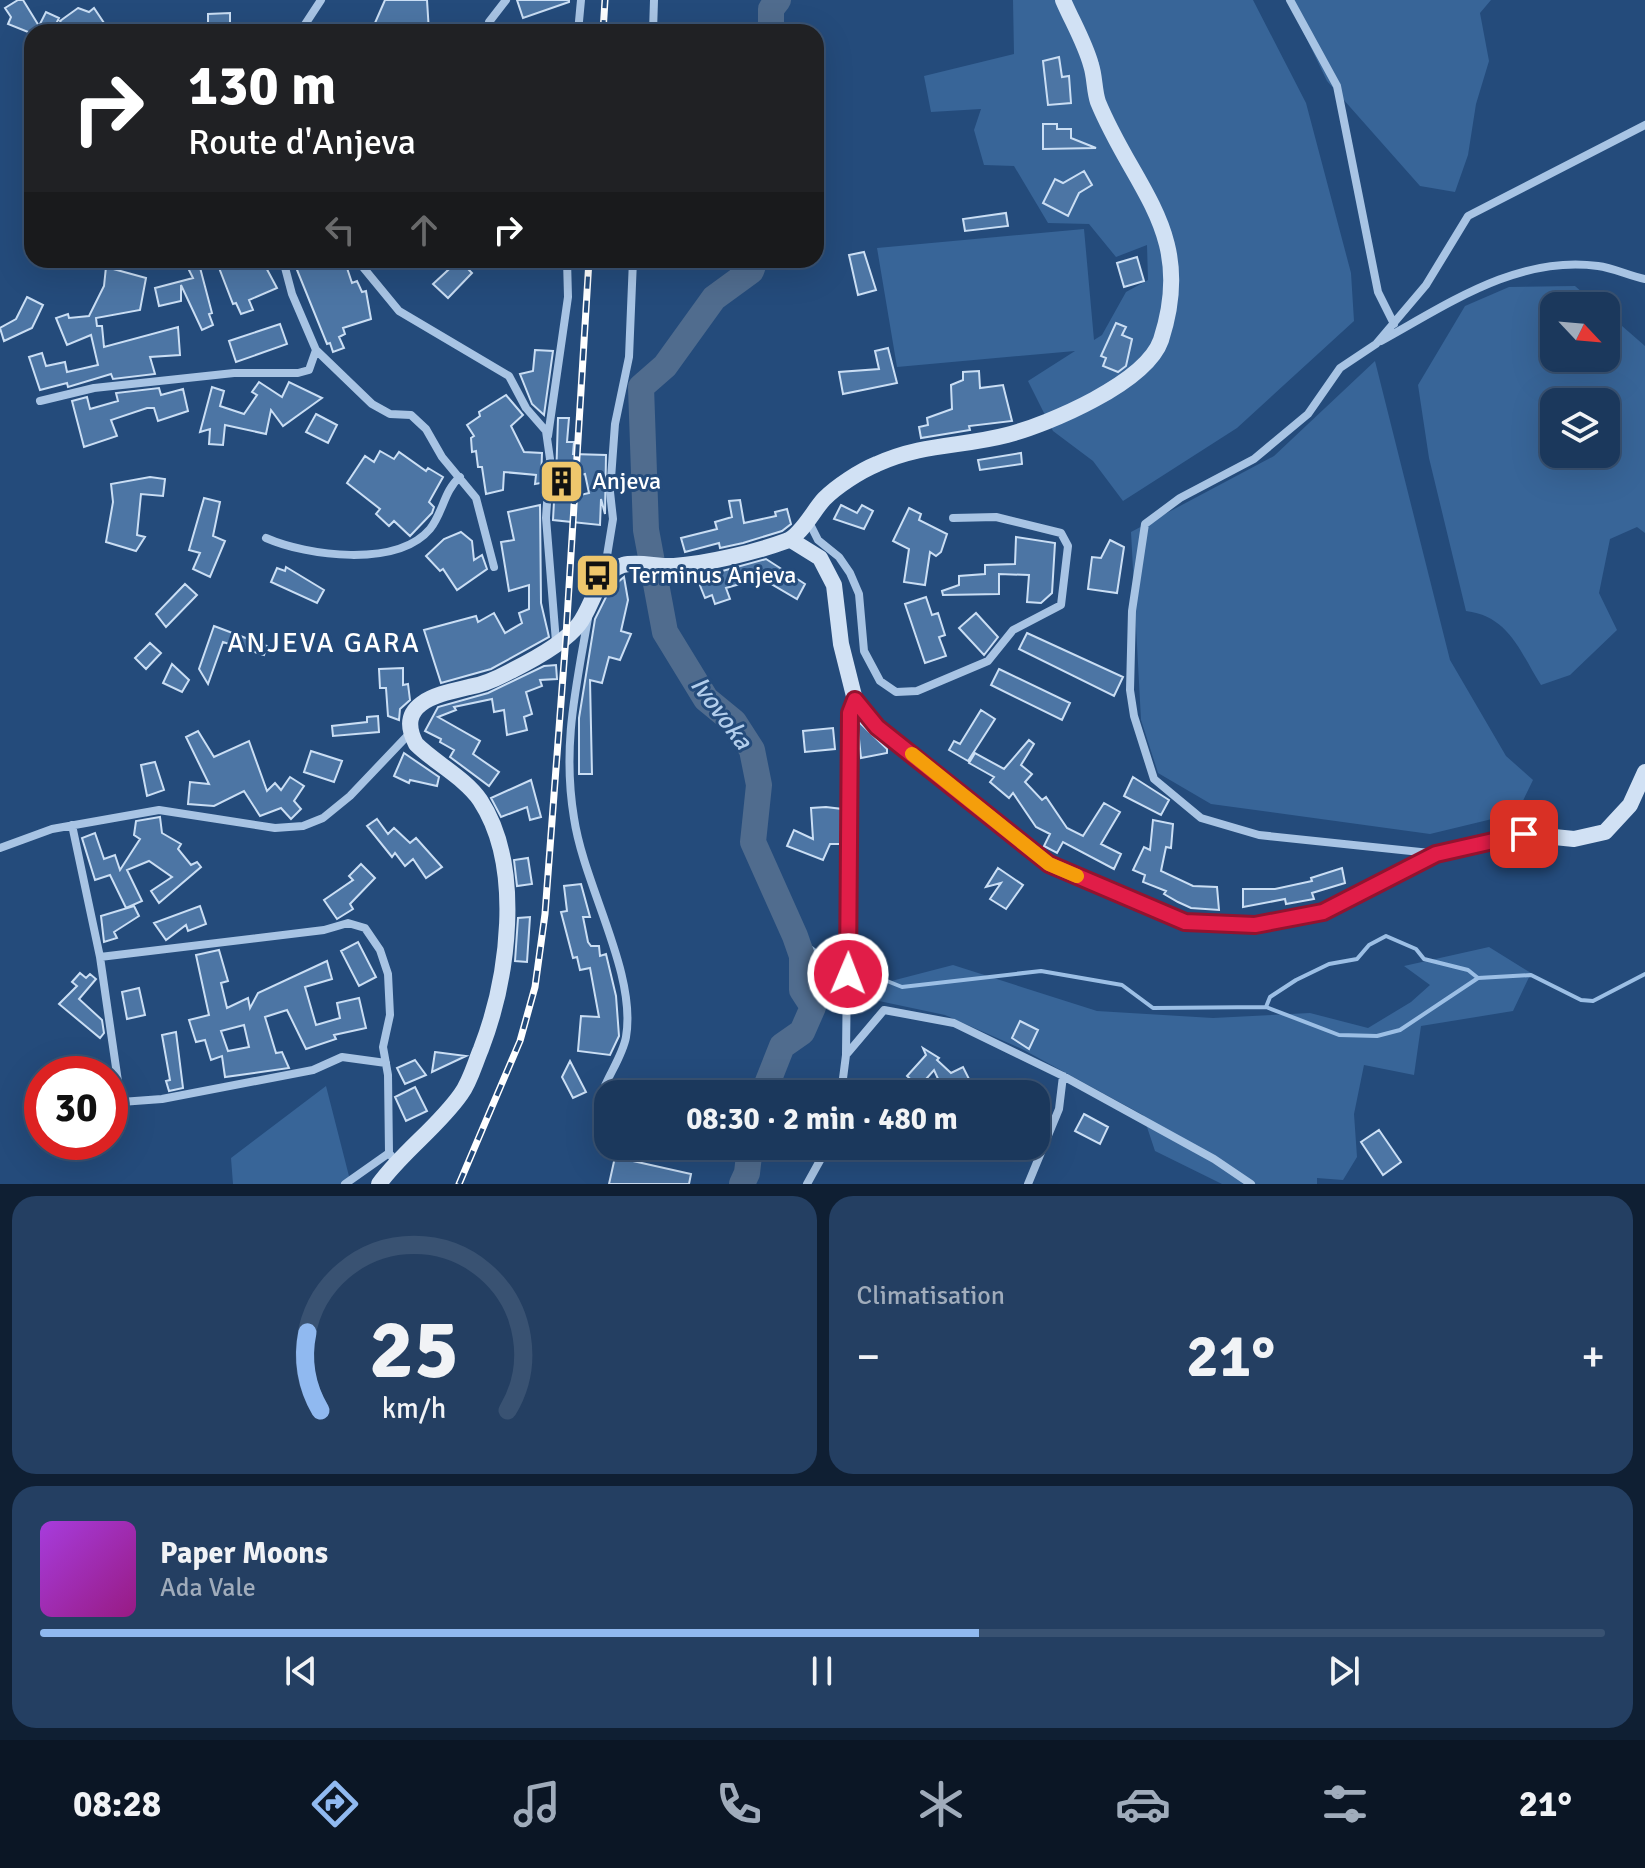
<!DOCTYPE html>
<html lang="fr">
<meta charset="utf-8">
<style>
:root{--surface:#1b385c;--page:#243f62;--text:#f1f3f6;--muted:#a0acbb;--line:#395272;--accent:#90b9f0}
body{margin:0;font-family:Signika,sans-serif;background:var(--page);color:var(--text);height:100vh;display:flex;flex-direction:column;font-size:30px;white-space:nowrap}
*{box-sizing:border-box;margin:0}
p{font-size:26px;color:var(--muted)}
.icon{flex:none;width:44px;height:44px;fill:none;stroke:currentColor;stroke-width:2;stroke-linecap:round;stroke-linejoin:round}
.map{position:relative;height:1184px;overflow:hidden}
.panel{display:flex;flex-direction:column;gap:12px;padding:12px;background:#0f1f33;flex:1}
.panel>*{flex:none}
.top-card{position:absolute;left:24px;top:24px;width:800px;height:244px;border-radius:24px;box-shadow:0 8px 32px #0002,0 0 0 2px var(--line);background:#202124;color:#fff;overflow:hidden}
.needle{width:52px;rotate:116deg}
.controls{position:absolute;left:1540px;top:292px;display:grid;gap:16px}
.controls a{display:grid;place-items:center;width:80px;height:80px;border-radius:16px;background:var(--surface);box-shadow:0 8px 32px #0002,0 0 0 2px var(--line);font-size:40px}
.speed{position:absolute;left:24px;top:1056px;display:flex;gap:16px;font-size:40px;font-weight:700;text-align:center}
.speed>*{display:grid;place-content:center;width:104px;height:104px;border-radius:50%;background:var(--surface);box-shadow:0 8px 32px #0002,0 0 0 2px var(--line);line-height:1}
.speed .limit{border:12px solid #d22;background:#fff;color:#111}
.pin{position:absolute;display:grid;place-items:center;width:68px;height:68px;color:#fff;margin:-34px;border-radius:16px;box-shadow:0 4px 12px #0006}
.me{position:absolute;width:88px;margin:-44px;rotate:1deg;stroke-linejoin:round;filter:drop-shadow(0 0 6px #0008)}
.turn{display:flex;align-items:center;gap:28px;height:168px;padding:0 32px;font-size:36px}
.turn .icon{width:104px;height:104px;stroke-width:2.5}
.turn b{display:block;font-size:56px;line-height:68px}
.lanes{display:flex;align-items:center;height:76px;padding:0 32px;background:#0003;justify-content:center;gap:40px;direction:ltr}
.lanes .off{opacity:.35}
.big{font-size:60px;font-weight:800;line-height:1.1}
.panel .card{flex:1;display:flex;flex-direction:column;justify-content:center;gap:12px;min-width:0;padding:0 28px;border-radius:24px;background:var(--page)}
.panel .dial{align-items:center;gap:0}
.dial svg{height:208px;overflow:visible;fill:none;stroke:var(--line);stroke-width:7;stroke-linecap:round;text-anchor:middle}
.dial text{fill:var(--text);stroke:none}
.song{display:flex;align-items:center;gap:24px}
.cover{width:96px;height:96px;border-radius:12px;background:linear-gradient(135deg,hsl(280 70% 55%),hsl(310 70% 35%))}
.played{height:8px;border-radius:4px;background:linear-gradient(90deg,var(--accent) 60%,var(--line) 60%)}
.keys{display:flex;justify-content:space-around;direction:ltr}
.heat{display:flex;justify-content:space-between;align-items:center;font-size:44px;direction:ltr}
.panel .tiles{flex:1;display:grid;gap:12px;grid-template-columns:1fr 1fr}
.card:last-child{grid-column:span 2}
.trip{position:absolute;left:594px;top:1080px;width:456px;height:80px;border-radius:24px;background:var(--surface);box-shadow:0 8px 32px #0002,0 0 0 2px var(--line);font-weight:800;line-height:80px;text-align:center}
.dock{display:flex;height:128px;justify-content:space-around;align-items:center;background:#0b1625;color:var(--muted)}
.dock .icon{width:56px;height:56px}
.dock .selected{color:var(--accent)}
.dock b{font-size:36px;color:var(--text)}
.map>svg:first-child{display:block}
.green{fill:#386598;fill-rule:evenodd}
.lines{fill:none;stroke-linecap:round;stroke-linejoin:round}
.stream{stroke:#9cbfe5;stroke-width:4}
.river{stroke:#506c8e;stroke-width:26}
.building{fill:#4c75a4;stroke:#cadef4;stroke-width:2;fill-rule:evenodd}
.street{stroke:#a8c4e4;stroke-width:8}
.secondary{stroke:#d1e1f4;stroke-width:16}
.rail-casing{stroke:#fff;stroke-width:7}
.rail{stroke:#244b7b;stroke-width:4;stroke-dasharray:12;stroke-linecap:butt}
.route-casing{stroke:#92132f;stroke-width:20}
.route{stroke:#e11d48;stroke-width:14}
.slow{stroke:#f59e0b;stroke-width:14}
.labels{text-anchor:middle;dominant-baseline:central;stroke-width:6;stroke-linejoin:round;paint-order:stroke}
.poi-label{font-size:24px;fill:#fff;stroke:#244b7b;text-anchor:start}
.water-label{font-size:26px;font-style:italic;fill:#b3ceec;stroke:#244b7b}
.quarter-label{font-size:28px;letter-spacing:2px;fill:#fff;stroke:#244b7b}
</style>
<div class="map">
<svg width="1645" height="1184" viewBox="0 0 1645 1184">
<rect width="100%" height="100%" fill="#244b7b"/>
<path class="green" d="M1013 0H1253L1306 103 1351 273 1354 321 1237 428 1123 501 1093 461 1053 431 1028 381 1075 351 897 367 877 248 1084 229 1094 340 1102 335 1126 292 1148 280 1147 245 1116 257 1089 224 1048 223 1014 166 984 165 974 130 981 109 931 112 924 76 1014 54Z
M1288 0H1491L1480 13 1489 61 1476 104 1468 155 1455 192 1420 186 1327 81Z
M1575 286 1598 306H1554V358H1606V312L1645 346V533L1637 527 1610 539 1599 593 1617 630 1570 675 1541 685C1520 652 1509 616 1466 611L1429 458 1418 385 1465 306 1509 287ZM1554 402H1606V454H1554Z
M1375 361 1450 660 1506 756 1533 780 1517 813 1430 834 1211 804 1158 773 1141 720 1131 532 1274 456Z
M1489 947 1531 973 1513 1011 1421 1026 1414 1075 1364 1065 1354 1114 1357 1157 1343 1180 1317 1178V1184H1222L1155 1151 1143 1115 1022 1049 945 1015 879 1001 872 986 953 965 1097 1011 1213 1018 1310 1013 1368 1028 1411 1002 1430 985 1404 966Z
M326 1086 351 1184H233L231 1158Z"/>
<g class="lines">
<path class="stream" d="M795 936 820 954 902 987 1041 971 1122 985 1153 1008 1266 1007 1339 1035 1377 1036 1400 1030 1478 978 1531 975 1581 1000 1593 1001 1645 974
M1266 1007 1270 997 1296 980 1329 964 1357 959 1369 945 1386 936 1416 949 1424 959 1468 970 1478 978"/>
<path class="river" d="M771 32V9L778 0
M755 260 751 271 714 298 665 366 641 387 646 530 665 632 706 699 734 722 752 750 759 785 753 842 795 936 802 956V990L813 1007 802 1032 782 1046 763 1094
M742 1184 747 1173 750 1146"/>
</g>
<path class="building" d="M18 0H23L39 26 46 12 59 18 52 32H28L8 24 11 17 5 8Z
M385 0H427L429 32H371Z
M517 0H569V2L523 18Z
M78 8 89 12 94 8 110 32H67L60 21Z
M230 13V32H208V14Z
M1059 57 1062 77 1069 76 1071 103 1048 105 1043 61Z
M1043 124H1057V129H1071V138L1096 148 1043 149Z
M1084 171 1092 185 1079 193 1068 216 1043 203 1055 179 1063 183Z
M1006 213 1008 226 965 231 963 219Z
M864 252 876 290 858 295 849 255Z
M1137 257 1144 281 1124 287 1117 263Z
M184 260H198L212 313 209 314 213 325 202 330 181 285V301L159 306 155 288 193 278Z
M216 260H262L277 288 249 300 253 310 241 314 236 303 233 304Z
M293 260 345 262 352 283 357 281 362 292 366 291 371 319 343 328 345 334 339 337 344 348 333 352 330 343 327 344Z
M459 260 472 273 448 298 433 284Z
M106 267 146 278 140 310 96 318 97 326H102L104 347 178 327 180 355 150 357 155 374 113 379 111 374 68 387 67 383 40 390 29 357 42 353 46 366 65 362 67 372 98 365 91 335 67 345 56 318 68 314 69 318 89 316 104 286Z
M27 297 43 305 32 328 4 341 0 328 16 319Z
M1116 323 1126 327 1122 335 1132 339 1126 366 1118 372 1103 366 1106 358 1101 356Z
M280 324 287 344 236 362 229 341Z
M888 348 897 383 843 394 839 372 879 369 875 351Z
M535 350 553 351 544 415 532 404 520 374 533 371Z
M979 371 980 388 1003 385 1012 421 969 426 970 430 921 438 919 427 928 425 927 418 952 409 951 385 963 380V372Z
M259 382 282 397 289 382 322 398 283 426 271 410 266 434 225 425 223 445 209 444 210 429 200 432 212 387 224 391 220 406 244 414 257 395 252 392Z
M159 388 161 395 183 389 188 411 158 421 154 408H147L111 420 117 436 84 447 72 401 87 397 90 409 118 401 116 393Z
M506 395 523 415 511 426 524 452 542 453 541 483 535 484 536 475 504 472 503 490 486 494 482 467H478L476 451 472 452 471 438 474 436 467 425 480 416 479 412Z
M316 414 337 425 328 443 306 432Z
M558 418H569L567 442H574L573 454 606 455 605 514 601 499 600 525 553 520 554 501 589 493 585 474 556 480Z
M380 451 394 459 399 452 426 471 428 468 443 477 429 502 434 507 432 513 410 536 394 521 389 526 376 514 380 509 347 483 365 456 374 462Z
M1021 453 1022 464 980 470 978 460Z
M150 477 165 479 163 496 141 494 137 535 145 537 136 551 106 542 113 502 111 484Z
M204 498 220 502 213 536 225 541 210 577 193 569 200 553 189 550Z
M740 500 744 523 776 516 775 512 787 509 791 524 782 531 743 543 720 548 719 543 685 552 681 538 717 529 715 522 732 517 729 501Z
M540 505 541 603 549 637 491 669 441 683 424 630 476 616 478 622 494 613 505 633 522 623 519 613 529 609V585L509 591 501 542 514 540 508 512Z
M841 505 857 513 862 505 873 511 864 529 834 519Z
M909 508 921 514 919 520 947 534 941 552 936 556 930 552 925 585 904 582 909 549 893 541Z
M461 532 472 541 474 560 482 555 487 569 457 590 443 569 440 571 426 556 444 539Z
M1016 537 1055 543 1052 593 1041 603 1027 602 1029 575 999 574V594L943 595 942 591 959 585V576L985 574V565L1015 564Z
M1110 540 1124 547 1117 593 1088 589 1092 557 1101 558Z
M766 559 805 584 797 599 761 578 726 588 730 599 715 604 712 595 705 598 697 578Z
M286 567 324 590 317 603 271 582 277 568 285 571Z
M624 577 628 600 621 631 631 634 620 660 609 657 602 683 590 680 592 774H579V718L595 619 610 589Z
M185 584 197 595 166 627 156 614Z
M926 597 932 615 938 613 945 635 939 637 946 656 925 663 905 604Z
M976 613 998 637 984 655 959 628Z
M214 626 267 646 264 655 223 642 208 684 199 669Z
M1027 633 1123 677 1114 696 1019 649Z
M150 643 161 653 146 669 135 658Z
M172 664 189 680 182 692 163 683Z
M556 665 557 679 540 680 542 686 526 692 532 714 524 717 527 730 507 735 504 710 494 712 492 699 454 707 456 710 438 717 480 741 473 754 499 772 489 786 450 757 454 750 440 742 441 739 425 731 438 707 488 693 544 666Z
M403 668V685L408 684 410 700 400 709 399 720 388 716 386 688H380L379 669Z
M999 669 1070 703 1062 720 991 685Z
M981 710 995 719 968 761 949 750 954 741 960 744Z
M378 716 379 732 333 736 332 726 367 722V717Z
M857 720 887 749V753L861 758Z
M833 728 835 749 805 752 803 731Z
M198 731 214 757 249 741 267 791 275 783 281 790 290 777 304 786 294 801 301 809 291 819 281 808 260 816 244 791 214 806 188 804 190 782 209 784 186 737Z
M1029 740 1034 744 1021 765 1032 774 1025 782 1042 800 1046 797 1067 828 1083 836 1104 803 1120 812 1101 844 1121 854 1114 869 1063 842 1057 853 1044 846 1050 834 1036 827 1013 793 1009 798 990 782 994 777 969 763 975 753 1004 769Z
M311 751 342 761 334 782 304 772Z
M404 753 439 777 437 786 410 780 409 783 394 776Z
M155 762 164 790 147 796 141 765Z
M1133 777 1169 800 1161 815 1124 796Z
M531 780 541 817 530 820 527 807 501 817 491 798Z
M826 807 842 809 841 844H830L823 860 787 846 794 830 813 839 811 808Z
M160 817 162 833 181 844 178 849 191 865 197 862 201 867 159 903 151 891 172 877 149 861 127 870 142 901 126 908 110 875 95 880 82 838 95 833 104 859 115 855 120 870 140 839 134 835 136 821Z
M377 819 388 834 394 828 410 843 416 838 442 867 426 878 413 859 405 866 395 853 392 857 367 826Z
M1153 820 1173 824 1171 848 1166 847 1161 871 1193 886 1217 887 1219 910 1191 908 1178 902 1164 894 1166 891 1143 882 1145 875 1133 870 1144 847 1150 850Z
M528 858 532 884 517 886 514 860Z
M361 864 375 878 350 904 353 909 337 919 324 900 353 880 349 876Z
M998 868 1023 885 1006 909 990 899 1001 883 986 887Z
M1342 868 1345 883 1312 893 1314 899 1286 904 1285 899 1243 907V889H1275L1312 881 1311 878Z
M581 884 590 917H583L588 942 591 946H599L600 956 606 954 616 996 619 1036 610 1055 578 1051 581 1016 599 1017 590 968 580 970 577 957 573 958 561 912 567 911 564 886Z
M134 906 139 916 114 932 117 938 104 942 101 916Z
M200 906 206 924 188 931 186 925 166 940 154 923Z
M530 917 527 962 515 961 518 918Z
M358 942 376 977 359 986 341 951Z
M219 950 228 981 221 983 227 1008 248 998 250 1008 258 993 327 961 332 979 305 987 316 1025 340 1018 337 1003 359 998 366 1028 334 1035 336 1039 306 1049 287 1010 265 1017 276 1053 282 1052 289 1068 225 1077 222 1056 211 1060 205 1040 196 1042 189 1020 209 1015 196 955ZM244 1025 249 1047 228 1051 221 1031Z
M80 973 86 978 90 974 96 979 79 999 102 1020 104 1033 100 1038 59 1004 77 986 72 982Z
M139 988 145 1015 127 1019 122 992Z
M1020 1021 1038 1030 1029 1049 1012 1038Z
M176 1032 183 1088 169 1091 166 1081 170 1080 162 1035Z
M923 1048 939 1058 937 1060 951 1073 963 1067 972 1085 955 1094H945L934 1070 919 1087 907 1076 926 1055Z
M435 1052 466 1056 432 1072Z
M415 1060 426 1075 405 1084 397 1068Z
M570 1061 586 1092 573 1098 562 1077Z
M415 1087 427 1111 406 1121 395 1097Z
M1084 1114 1108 1127 1100 1144 1075 1131Z
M1379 1130 1401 1162 1383 1175 1361 1142Z
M615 1157 691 1174 689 1184H609Z"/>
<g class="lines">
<path class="street" d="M1290 0 1337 86 1378 292 1394 324
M300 32 321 0
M487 32 489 22 506 0
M578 32 581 0
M653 32 654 0
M283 260 292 294 316 350 372 404 390 414 411 415 426 429 442 457 476 498 494 567
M357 260 399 311 509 376 526 408 546 431 550 459 546 518 556 642
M1381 341C1448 304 1518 255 1598 266 1614 268 1629 276 1645 279
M40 401 94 388 234 373H298L309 370 316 350
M548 436 568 297 567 260
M809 522 818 540 839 557 850 573 859 594 864 651 880 681 896 692 917 691 988 661 1013 630 1061 605 1068 546 1061 533 996 517 953 518
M266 538C307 556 397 568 430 529 443 513 444 490 460 477
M604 574 613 519 610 492 615 424 629 357 633 260
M588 618C576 688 562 746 574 818 584 886 637 973 626 1037 623 1054 610 1073 604 1088
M72 825 100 957 121 1102 162 1099 313 1070 342 1057 386 1063
M0 848 52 829 159 810 275 828 303 826 323 818 350 796 410 733
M1430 853 1259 835 1201 818 1154 779 1134 716 1130 690 1132 611 1145 524 1180 498 1254 459 1308 414 1340 368 1376 344 1426 285 1468 216 1645 125
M100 957 324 930 348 923 365 928 380 950 388 974 390 1015 383 1047 388 1075 389 1153
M846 1054 850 713 855 700
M841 1094 846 1055 884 1010 954 1023 1063 1076 1214 1159 1251 1184
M345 1184 389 1153 392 1157
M807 1184 828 1146
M1028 1184 1059 1109 1063 1076"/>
<path class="secondary" d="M791 540 820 558 834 585 841 644 855 700 877 727 1049 864 1185 922 1255 925 1323 912 1436 854 1524 834 1574 839 1605 832 1630 805 1645 772
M379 1184C403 1151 438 1127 461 1094 470 1082 475 1063 481 1049 508 979 524 867 480 800 465 778 435 763 416 744 394 702 440 694 469 687 483 685 498 678 511 671 531 661 565 643 579 624 594 604 596 574 623 565 638 561 658 567 674 566 706 564 756 552 786 541 800 537 813 511 824 499 837 486 860 471 877 464 924 443 961 447 1007 435 1049 424 1146 383 1161 340 1196 233 1134 190 1098 102 1094 90 1095 77 1091 65 1085 43 1072 21 1063 0"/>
<defs>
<path id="rail" d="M603 32 605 0
M459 1184 520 1041 535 987 545 914 566 636 589 260"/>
</defs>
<use href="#rail" class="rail-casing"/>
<use href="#rail" class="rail"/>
</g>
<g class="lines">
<defs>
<path id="route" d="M848 974 850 713 855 700 877 727 1049 864 1185 922 1255 925 1323 912 1436 854 1524 834"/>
</defs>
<use href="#route" class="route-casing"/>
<use href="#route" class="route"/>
<path class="slow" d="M912 754 1049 864 1077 876"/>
</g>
<defs>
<symbol id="building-square" viewBox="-11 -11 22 22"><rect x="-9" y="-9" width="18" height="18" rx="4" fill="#eec66c" stroke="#244b7b"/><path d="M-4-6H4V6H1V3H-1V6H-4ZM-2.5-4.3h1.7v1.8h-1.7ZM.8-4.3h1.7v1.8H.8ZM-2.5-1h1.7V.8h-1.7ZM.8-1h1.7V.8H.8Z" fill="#111"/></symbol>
<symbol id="bus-square" viewBox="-11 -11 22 22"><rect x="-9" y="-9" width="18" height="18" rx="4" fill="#eec66c" stroke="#244b7b"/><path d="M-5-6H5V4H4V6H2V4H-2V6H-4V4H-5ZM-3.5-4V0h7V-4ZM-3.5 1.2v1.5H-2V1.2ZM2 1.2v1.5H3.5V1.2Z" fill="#111"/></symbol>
</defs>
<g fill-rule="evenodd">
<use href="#building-square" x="536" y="456" width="51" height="51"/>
<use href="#bus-square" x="572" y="550" width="51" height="51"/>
</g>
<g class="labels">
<g class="poi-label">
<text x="592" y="481">Anjeva</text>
<text x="629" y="575">Terminus Anjeva</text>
</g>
<g class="water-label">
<text transform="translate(721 713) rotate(53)">Ivovoka</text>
</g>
<g class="quarter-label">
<text x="324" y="643">ANJEVA GARA</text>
</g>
</g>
</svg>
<div class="controls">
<a><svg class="needle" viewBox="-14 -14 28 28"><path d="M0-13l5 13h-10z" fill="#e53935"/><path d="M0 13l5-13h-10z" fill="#a0acbb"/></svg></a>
<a><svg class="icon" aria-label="layers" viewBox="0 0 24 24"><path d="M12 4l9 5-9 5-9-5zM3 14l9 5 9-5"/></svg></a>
</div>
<div class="speed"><div class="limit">30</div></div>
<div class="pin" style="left:1524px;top:834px;background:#d93025"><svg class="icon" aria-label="arrive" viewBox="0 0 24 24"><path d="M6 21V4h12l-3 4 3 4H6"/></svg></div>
<svg class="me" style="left:848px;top:974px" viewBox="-20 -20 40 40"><circle r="17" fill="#e11d48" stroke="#fff" stroke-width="3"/><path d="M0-11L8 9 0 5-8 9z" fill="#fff"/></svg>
<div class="trip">08:30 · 2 min · 480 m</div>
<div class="top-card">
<div class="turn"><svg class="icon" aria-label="right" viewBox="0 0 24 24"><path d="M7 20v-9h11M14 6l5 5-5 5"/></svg><div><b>130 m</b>Route d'Anjeva</div></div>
<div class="lanes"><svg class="icon off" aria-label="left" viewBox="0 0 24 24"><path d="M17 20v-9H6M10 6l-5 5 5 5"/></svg><svg class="icon off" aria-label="ahead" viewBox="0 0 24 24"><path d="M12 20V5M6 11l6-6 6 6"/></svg><svg class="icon" aria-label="right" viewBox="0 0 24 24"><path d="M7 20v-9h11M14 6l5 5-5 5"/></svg></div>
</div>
</div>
<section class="panel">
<div class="tiles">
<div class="card dial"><svg viewBox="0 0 100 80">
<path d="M14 69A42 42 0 1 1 86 69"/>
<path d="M14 69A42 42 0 0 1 9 39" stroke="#90b9f0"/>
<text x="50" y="56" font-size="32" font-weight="700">25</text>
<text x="50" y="72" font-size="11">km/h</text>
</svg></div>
<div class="card"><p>Climatisation</p>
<div class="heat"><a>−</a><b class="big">21°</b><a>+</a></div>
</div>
<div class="card">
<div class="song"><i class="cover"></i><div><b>Paper Moons</b><p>Ada Vale</p></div></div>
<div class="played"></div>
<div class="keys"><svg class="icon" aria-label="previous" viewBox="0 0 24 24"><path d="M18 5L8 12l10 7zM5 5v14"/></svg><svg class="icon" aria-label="pause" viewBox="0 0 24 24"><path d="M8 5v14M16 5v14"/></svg><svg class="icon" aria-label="next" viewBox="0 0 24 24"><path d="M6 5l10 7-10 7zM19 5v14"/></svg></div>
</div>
</div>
</section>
<nav class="dock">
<b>08:28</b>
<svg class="icon selected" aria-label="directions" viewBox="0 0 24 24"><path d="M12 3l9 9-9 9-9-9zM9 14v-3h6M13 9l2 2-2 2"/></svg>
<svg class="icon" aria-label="music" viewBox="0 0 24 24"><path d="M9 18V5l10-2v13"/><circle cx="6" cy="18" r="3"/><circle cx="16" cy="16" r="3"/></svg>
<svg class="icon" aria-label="phone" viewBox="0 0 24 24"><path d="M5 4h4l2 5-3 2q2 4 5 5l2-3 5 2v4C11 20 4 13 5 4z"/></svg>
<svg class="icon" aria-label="climate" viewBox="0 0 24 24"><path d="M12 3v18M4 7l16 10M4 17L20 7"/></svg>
<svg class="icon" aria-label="car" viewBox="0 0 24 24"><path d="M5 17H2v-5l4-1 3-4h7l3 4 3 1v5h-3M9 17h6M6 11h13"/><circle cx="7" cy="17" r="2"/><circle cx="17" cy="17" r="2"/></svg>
<svg class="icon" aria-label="filters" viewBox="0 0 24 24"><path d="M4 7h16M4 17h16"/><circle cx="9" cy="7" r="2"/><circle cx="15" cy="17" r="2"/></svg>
<b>21°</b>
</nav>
